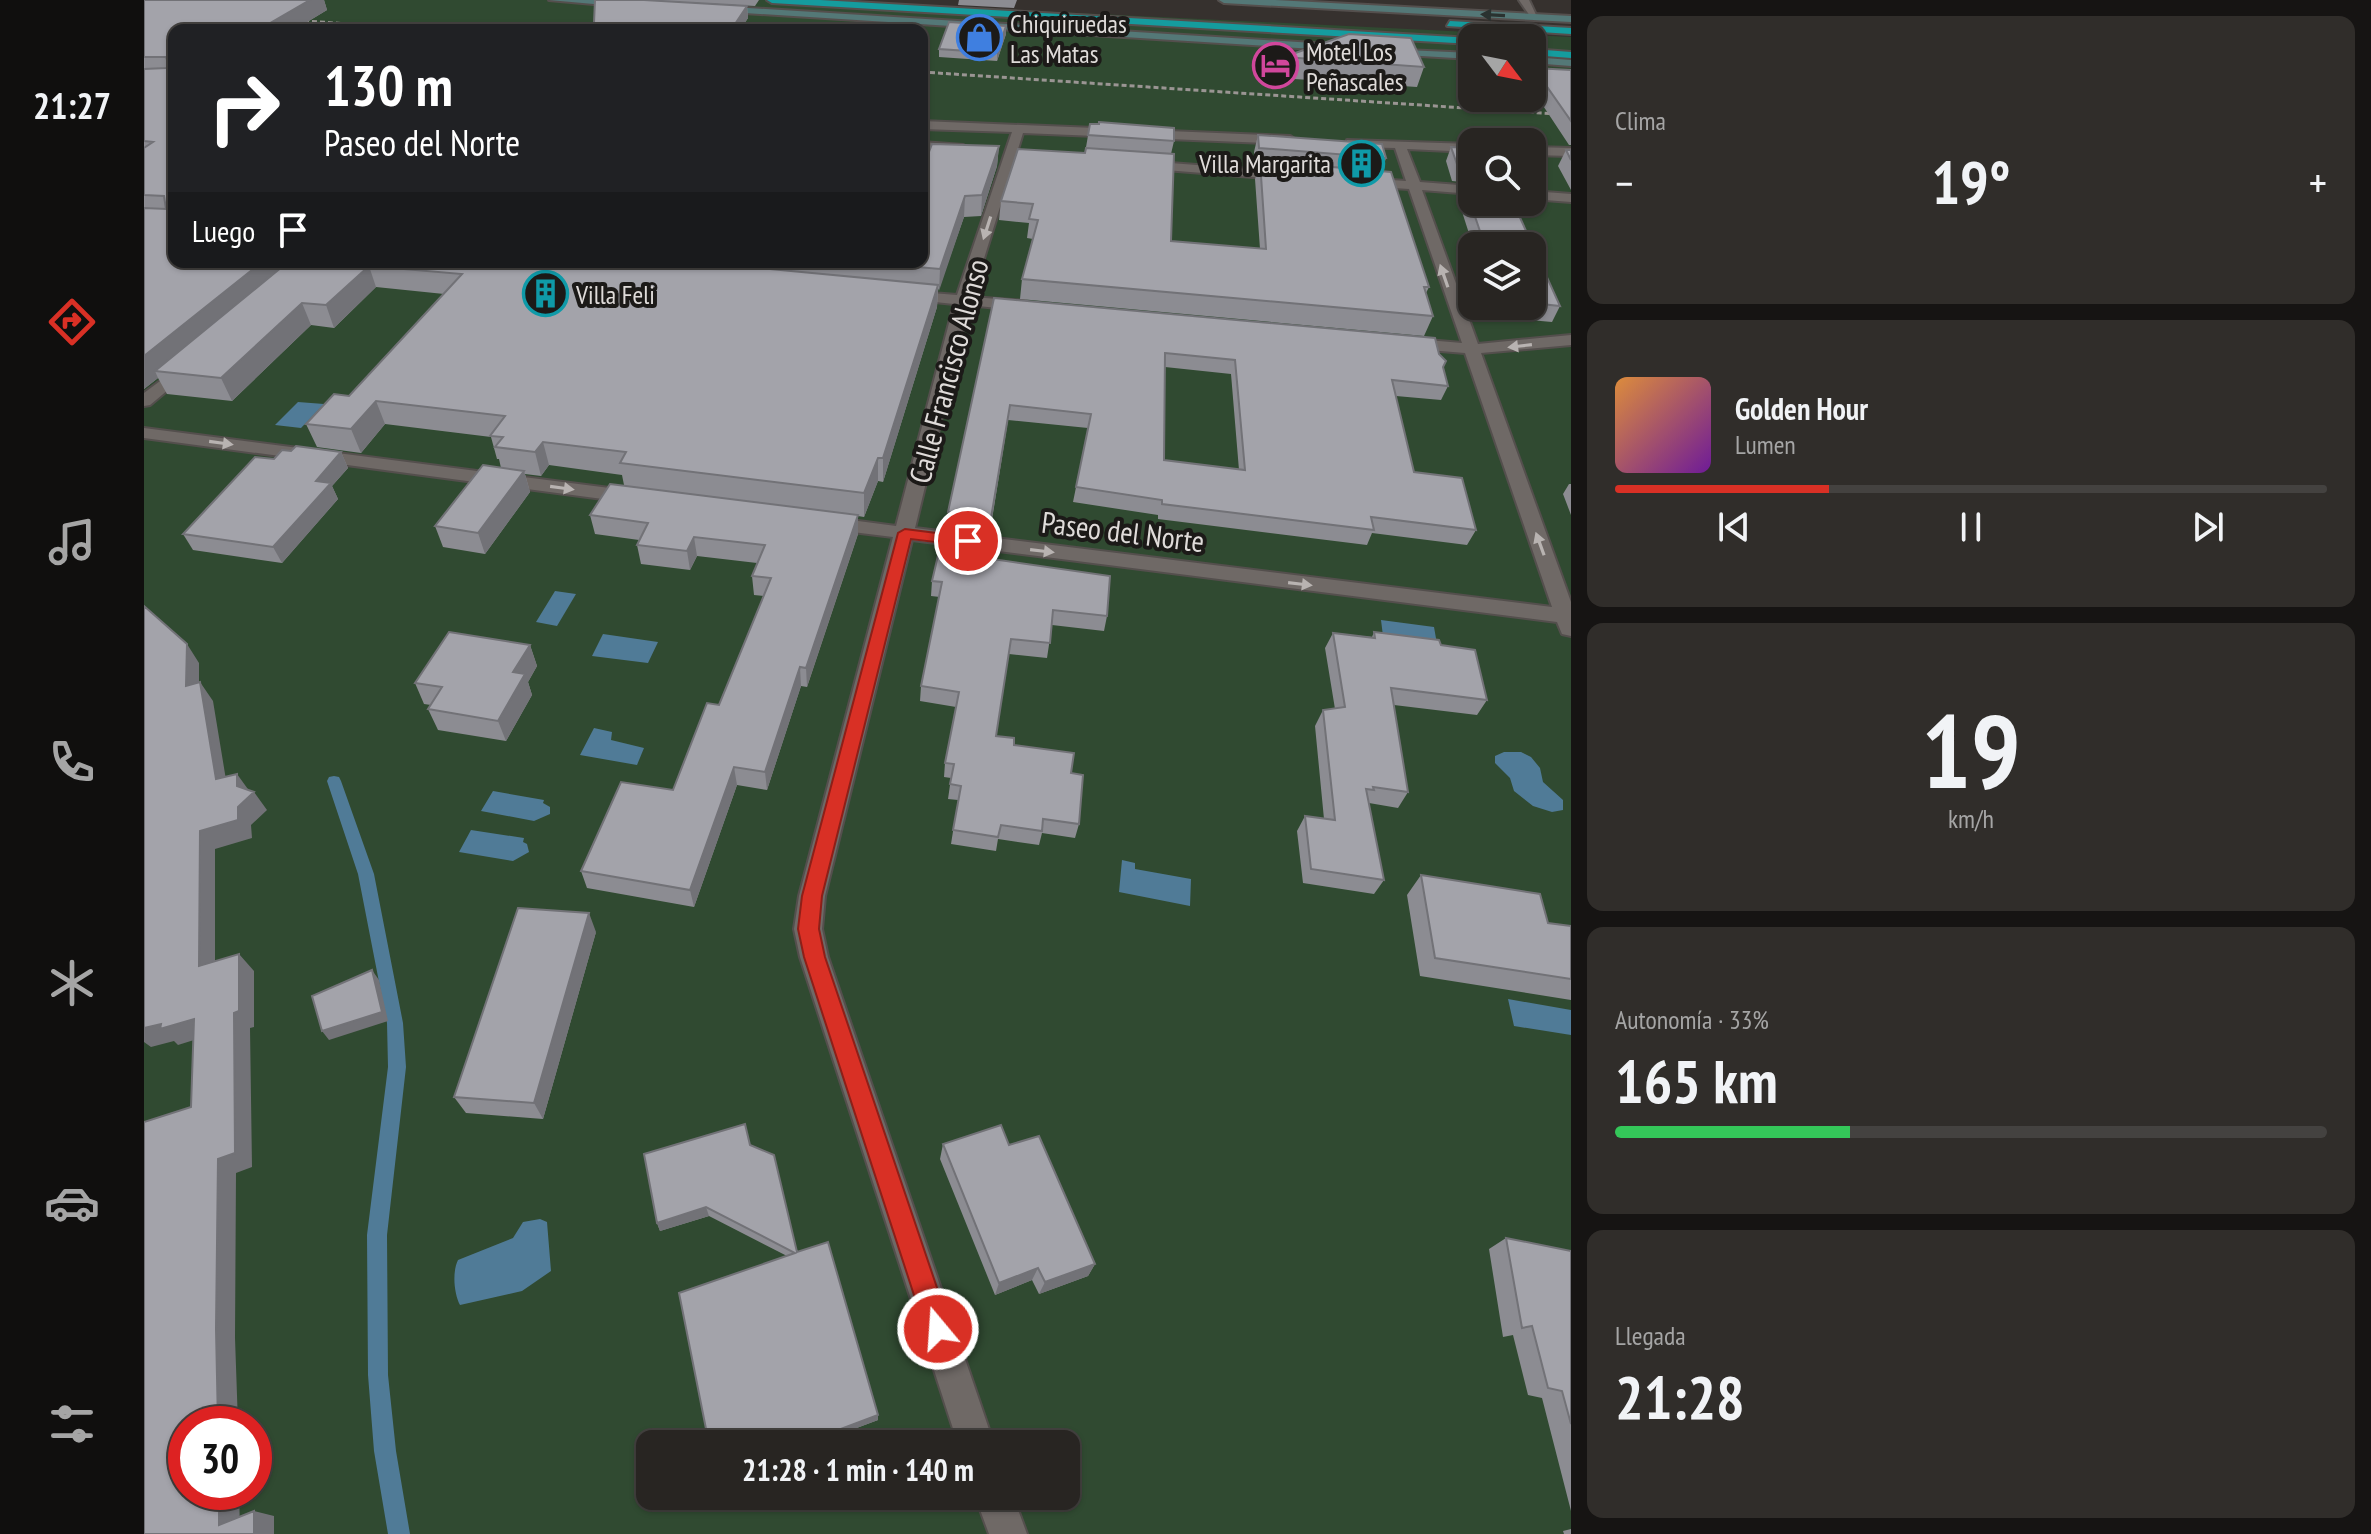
<!DOCTYPE html>
<html lang="es">
<meta charset="utf-8">
<style>
:root{--surface:#282522;--page:#302d2a;--text:#f1f3f6;--muted:#a5a5a5;--line:#444240;--accent:#d93025}
body{margin:0;font-family:"PT Sans Narrow",sans-serif;background:var(--page);color:var(--text);height:100vh;display:flex;flex-direction:column;font-size:30px;white-space:nowrap}
*{box-sizing:border-box;margin:0}
p{font-size:26px;color:var(--muted)}
.icon{flex:none;width:44px;height:44px;fill:none;stroke:currentColor;stroke-width:2;stroke-linecap:round;stroke-linejoin:round}
.map{position:relative;flex:1;overflow:hidden}
.sheet{display:flex;flex-direction:column;gap:16px;padding:16px;background:#161413;width:800px}
.sheet>*{flex:none}
.top-card{position:absolute;left:24px;top:24px;width:760px;height:244px;border-radius:16px;box-shadow:0 2px 6px #0004,0 0 0 2px var(--line);background:#202124;color:#fff;overflow:hidden}
.needle{width:52px;rotate:122deg}
.fabs{position:absolute;left:1314px;top:24px;display:grid;gap:16px}
.fabs a{display:grid;place-items:center;width:88px;height:88px;border-radius:16px;background:var(--surface);box-shadow:0 2px 6px #0004,0 0 0 2px var(--line);font-size:40px}
.speed{position:absolute;left:24px;top:1406px;display:flex;gap:16px;font-size:40px;font-weight:700;text-align:center}
.speed>*{display:grid;place-content:center;width:104px;height:104px;border-radius:50%;background:var(--surface);box-shadow:0 2px 6px #0004,0 0 0 2px var(--line);line-height:1}
.speed .limit{border:12px solid #d22;background:#fff;color:#111}
.pin{position:absolute;display:grid;place-items:center;width:68px;height:68px;color:#fff;margin:-34px;border:4px solid #fff;border-radius:50%;box-shadow:0 2px 8px #0007}
.me{position:absolute;width:88px;margin:-44px;rotate:342deg;stroke-linejoin:round;filter:drop-shadow(0 0 6px #0008)}
.turn{display:flex;align-items:center;gap:28px;height:168px;padding:0 24px;font-size:36px}
.turn .icon{width:104px;height:104px;stroke-width:2.5}
.turn b{display:block;font-size:56px;line-height:68px}
.then{display:flex;align-items:center;height:76px;padding:0 24px;background:#0003;gap:16px;font-size:30px}
.big{font-size:60px;font-weight:700;line-height:1.1}
.sheet .card{flex:1;display:flex;flex-direction:column;justify-content:center;gap:12px;min-width:0;padding:0 28px;border-radius:16px;background:var(--page)}
.sheet .dial{align-items:center;gap:0}
.dial b{font-size:104px;line-height:1}
.song{display:flex;align-items:center;gap:24px}
.cover{width:96px;height:96px;border-radius:12px;background:linear-gradient(135deg,hsl(30 70% 55%),hsl(280 70% 35%))}
.played{height:8px;border-radius:4px;background:linear-gradient(90deg,var(--accent) 30%,var(--line) 30%)}
.keys{display:flex;justify-content:space-around;direction:ltr}
.heat{display:flex;justify-content:space-between;align-items:center;font-size:44px;direction:ltr}
.charge{height:12px;border-radius:6px;background:linear-gradient(90deg,#34c759 33%,var(--line) 0)}
.trip{position:absolute;left:492px;top:1430px;width:444px;height:80px;border-radius:16px;background:var(--surface);box-shadow:0 2px 6px #0004,0 0 0 2px var(--line);font-weight:700;line-height:80px;text-align:center}
main{display:flex;flex:1;min-height:0}
.tab-bar{display:flex;flex-direction:column;width:144px;justify-content:space-around;align-items:center;background:#100f0e;color:var(--muted)}
.tab-bar .icon{width:56px;height:56px}
.tab-bar .active{color:var(--accent)}
.tab-bar b{font-size:36px;color:var(--text)}
.map>svg:first-child{display:block}
.green{fill:#304a31;fill-rule:evenodd}
.water{fill:#507b97}
.lines{fill:none;stroke-linecap:round;stroke-linejoin:round}
.stream{fill:#507b97;fill-rule:evenodd}
.street-casing{stroke:#544f4d;stroke-width:4}
.secondary-casing{stroke:#544f4d;stroke-width:4}
.highway-casing{stroke:#544f4d;stroke-width:4}
.street{fill:#6f6966;fill-rule:evenodd}
.secondary{fill:#547877;fill-rule:evenodd}
.highway{fill:#159c9e;fill-rule:evenodd}
.rail{stroke:#9a9593;stroke-width:3;stroke-dasharray:5 3;stroke-linecap:butt}
.wall{fill:#8c8c92;fill-rule:evenodd}
.shaded-wall{fill:#727277}
.building{fill:#a3a3aa;stroke:#727277;stroke-width:2;fill-rule:evenodd}
.oneway{fill:#2a3230}
.oneway2{fill:#b8b3b1}
.route{fill:#d93025;stroke:#8d1f18;stroke-width:2}
.labels{text-anchor:middle;dominant-baseline:central;stroke-width:8;stroke-linejoin:round;paint-order:stroke}
.far-poi-label{font-size:26px;fill:#dfdbd9;stroke:#1c1a18;text-anchor:start}
.street-label{font-size:30px;fill:#dfdbd9;stroke:#1c1a18}
</style>
<main>
<nav class="tab-bar">
<b>21:27</b>
<svg class="icon active" aria-label="directions" viewBox="0 0 24 24"><path d="M12 3l9 9-9 9-9-9zM9 14v-3h6M13 9l2 2-2 2"/></svg>
<svg class="icon" aria-label="music" viewBox="0 0 24 24"><path d="M9 18V5l10-2v13"/><circle cx="6" cy="18" r="3"/><circle cx="16" cy="16" r="3"/></svg>
<svg class="icon" aria-label="phone" viewBox="0 0 24 24"><path d="M5 4h4l2 5-3 2q2 4 5 5l2-3 5 2v4C11 20 4 13 5 4z"/></svg>
<svg class="icon" aria-label="climate" viewBox="0 0 24 24"><path d="M12 3v18M4 7l16 10M4 17L20 7"/></svg>
<svg class="icon" aria-label="car" viewBox="0 0 24 24"><path d="M5 17H2v-5l4-1 3-4h7l3 4 3 1v5h-3M9 17h6M6 11h13"/><circle cx="7" cy="17" r="2"/><circle cx="17" cy="17" r="2"/></svg>
<svg class="icon" aria-label="filters" viewBox="0 0 24 24"><path d="M4 7h16M4 17h16"/><circle cx="9" cy="7" r="2"/><circle cx="15" cy="17" r="2"/></svg>
</nav>
<div class="map">
<svg width="1427" height="1534" viewBox="0 0 1427 1534">
<rect width="100%" height="100%" fill="#36312e"/>
<path class="green" d="M0 0H668L1427 37V1534H0ZM30 30H778V262H30ZM1328 38H1388V98H1328ZM1328 142H1388V202H1328ZM1328 246H1388V306H1328ZM42 1424H110V1492H42ZM506 1444H922V1496H506Z"/>
<path class="water" d="M154 402 180 404 157 428 131 425Z
M411 591 432 594 413 626 392 622Z
M1237 620 1290 627 1293 644 1239 636Z
M459 634 514 642 504 663 448 656Z
M450 728 468 732 467 740 500 748 493 765 436 755Z
M1360 752H1377L1387 757 1396 768 1399 782 1419 800V810L1408 812 1389 806 1370 791 1366 778 1351 763V756Z
M349 791 400 800 399 803 406 807V814L390 821 337 811Z
M327 830 380 838 379 842 383 844 385 852 369 861 315 852Z
M978 860 991 863V869L1047 879 1046 906 975 892Z
M1364 999 1427 1010V1035L1370 1026Z
M396 1219 403 1222 407 1271 378 1291 316 1305C310 1294 308 1272 314 1260L369 1238 379 1222Z"/>
<g class="lines">
<path class="stream" d="M190 776 195 777 197 781 230 874 259 1023 262 1067 243 1235 244 1375 252 1451 266 1534H244L230 1451 224 1375 223 1235 244 1067 243 1023 214 874 183 781 185 777Z"/>
<defs>
<path id="street" d="M1375 0H1385L1394 19H1388Z
M778 121 1146 136 1152 140 1146 144 879 133 828 297 881 301 889 306 881 311 825 305 771 528 1408 607 1321 353 1260 348 1252 343 1260 338 1318 343 1265 189 1219 186 1213 182 1219 178 1262 181 1251 148 1207 147 1203 146V140L1328 144V152L1263 149 1276 182 1328 186V194L1278 190 1334 344 1427 335V345L1337 353 1427 602V636L1418 634 1413 622 768 540 681 896 678 929 684 957 850 1444H814L656 957 650 929 655 896 749 537 684 529 674 523 684 517 752 526 810 304 762 299 755 295 762 291 813 295 868 132 778 129Z
M778 142 819 145 825 149 819 153 778 150Z
M1388 147 1427 148V156L1388 155Z
M1000 161 1146 172 1152 176 1146 180 996 168 994 165Z
M1388 191 1427 194V202L1388 199Z
M43 361 51 366 49 369 6 405 0 406V393Z
M0 428 489 491 498 497 489 503 0 438Z
M831 1496H869L883 1534H845Z"/>
<path id="secondary" d="M405 0H461L488 4 483 7Z
M1075 0H1131L1427 16V22L1080 3Z
M572 6 1202 45 1207 48 1202 51 569 11Z
M1239 49 1328 53V59L1243 54 1238 51Z
M1388 57 1427 60V66L1388 63Z"/>
<path id="highway" d="M623 0H676L1328 38V44L628 3Z
M1306 21 1427 28V34L1303 26Z
M1388 49 1427 52V58L1388 55Z"/>
</defs>
<use href="#street" class="street-casing"/>
<use href="#secondary" class="secondary-casing"/>
<use href="#highway" class="highway-casing"/>
<use href="#street" class="street"/>
<use href="#secondary" class="secondary"/>
<use href="#highway" class="highway"/>
<path class="rail" d="M144 20 300 30
M778 72 1427 115"/>
</g>
<path class="wall" d="M0 0H180L183 10 150 30H30V262H778L785 152 855 146 853 166 837 216 820 217 794 291 793 307 739 482 734 481 720 517 714 516V534L663 687 657 686 623 790 593 785 550 907 443 888 437 871 529 790 575 705 620 596 610 595 608 576 613 563 553 556 546 570 497 564 493 545 495 540 451 534 446 515 480 485 478 475 405 465 397 476 381 474 386 492 341 554 299 547 291 526 357 468 355 459H353L347 437 241 424 217 453 173 447 162 424 205 396 300 294 232 287 190 328 167 325 88 401 23 394 14 378 0 389Z
M503 0H615L611 6Z
M815 0H873L870 8 814 5Z
M603 6 604 18 596 30H451L450 23Z
M862 26V34L853 61 795 57V49Z
M1140 57 1280 67 1273 87 1135 78Z
M1390 68 1427 70V145H1425L1388 89V74Z
M946 124 1030 141 1027 154V241L1116 249 1111 179 1115 166H1110V152L1114 135 1242 158 1238 171 1285 287 1282 293 1289 316 1280 336 876 299 878 279 889 239 883 238 885 223 855 220 857 201 941 153Z
M1307 147 1328 148V202H1369L1416 306 1408 322 1364 318 1361 309 1349 307 1348 306H1388V246H1329L1313 196 1318 182 1308 181 1302 161Z
M1422 150H1427V190L1414 166Z
M850 298 1299 368 1304 386 1297 400 1252 396 1270 472 1332 530 1323 545 1228 533 1223 545 1014 519V515L929 502 944 428 864 420 846 532 803 527 804 512ZM1021 367 1087 374 1095 470 1020 460Z
M147 451 197 452 204 468 188 486 194 499 138 563 49 550 39 534Z
M1425 484H1427V515L1419 494Z
M841 558 963 616 960 631 908 625 903 658 865 654 852 736 927 773 935 824 931 838 898 833 895 845 854 839 852 851 807 844 814 800 804 799 807 778 800 777 801 763 812 707 776 701 777 686 796 597 787 596 788 581Z
M1230 632 1297 645 1343 700 1333 715 1250 705 1264 792 1254 808 1225 803 1240 880 1230 894 1159 883 1153 831 1161 816 1180 819 1171 726 1179 710 1191 709 1181 648 1189 633 1228 637Z
M386 645 393 666 384 682 388 695 362 741 294 730 284 709 287 705 280 704 271 683Z
M1277 875 1404 923 1427 926V1000L1276 976 1263 895Z
M452 932 399 1119 322 1113 310 1097Z
M799 1144 865 1145 951 1264 944 1276 895 1294 888 1280 851 1295 796 1159Z
M606 1145 653 1252 734 1420 670 1444H565L643 1256 565 1216 516 1231 513 1223Z
M1362 1238 1427 1251V1511L1398 1398 1384 1395 1369 1335 1359 1337 1345 1249Z
M1427 1529V1534H1420L1419 1531Z"/>
<path class="shaded-wall" d="M166 0H180L183 10 150 30H114Z
M603 6 604 18 596 30H587Z
M862 26V34L853 61V53Z
M855 146 853 166 837 216 838 195Z
M821 196 820 217 795 291 796 269Z
M118 262H153L11 371 14 378 0 389V356Z
M225 266 232 287 190 328 182 305Z
M794 285 793 307 739 482V458Z
M158 303 167 325 88 401 77 378Z
M232 401 241 424 217 453 207 429Z
M399 442 405 465 397 476 391 452Z
M197 452 204 468 188 486 194 499 138 563 129 547 172 481Z
M734 458V481L720 517V493Z
M380 471 386 492 341 554 334 533Z
M714 515V534L663 687 662 668Z
M550 537 553 556 546 570 543 551Z
M43 644 55 663V705L42 686Z
M386 645 393 666 384 682 388 695 362 741 354 721 369 672Z
M656 667 657 686 623 790 621 772Z
M56 682 69 701 85 798 72 779Z
M590 767 593 785 550 907 546 890Z
M93 774 106 792H110L123 810 107 825 108 838 71 849V983L55 966 56 831 93 786Z
M445 913 452 932 399 1119 390 1103Z
M95 954 110 971V1027L106 1028 108 1167 92 1173 91 1338 94 1424H74L72 1329 74 1159Z
M228 970 235 980 244 1021 185 1040 178 1031Z
M50 1019 66 1035 34 1045 30 1041 7 1047 0 1042V1028L17 1024Z
M562 1207 565 1216 516 1231 513 1223Z
M951 1264 944 1276 895 1294 901 1282Z
M894 1268 888 1280 851 1295 855 1283Z
M734 1415V1420L670 1444H657Z
M75 1492H95L96 1530 75 1525Z
M110 1511 130 1516V1534H110Z"/>
<path class="building" d="M0 0H166L114 30H30V262H118L0 356V208L22 209 20 196 0 195V148L9 142 0 141V69L22 68 25 66 22 57H0Z
M451 0H500L603 6 587 30H564L450 23Z
M805 22 862 26 853 53 795 49Z
M1205 34 1267 38 1280 67 1140 57Z
M1390 68 1427 70V121Z
M955 122 1030 128V141L944 135 946 124H955Z
M1114 135 1238 144 1242 158 1115 148Z
M788 144 855 146 838 195 821 196 796 269 716 262H778V151L785 152Z
M1307 147 1328 148V168L1314 167Z
M942 148 1030 154 1027 241 1122 249 1116 161 1247 172 1285 287H1280L1289 316 878 279 894 220 885 219 889 204 857 201 874 149 941 153Z
M1422 150H1427V160Z
M1319 181H1328V202H1369L1416 306 1388 303V246H1341Z
M144 262H553L794 285 739 458H734L720 493 476 463 482 452 399 442 391 452 351 447 359 437 346 436 361 416 232 401 207 429 162 424 190 394 205 396 318 274 225 266 182 305 158 303 77 378 11 371Z
M850 298 1291 338 1295 354 1302 361 1299 367 1304 386 1248 380 1270 472 1318 478 1332 530 1227 517 1230 530 1018 504V500L932 487 947 414 866 405 847 518 804 512ZM1021 353 1091 360 1101 470 1020 460Z
M152 446 197 452 172 481 187 483 129 547 39 534 111 457 130 459 138 450 147 451Z
M339 465 380 471 334 533 291 526Z
M466 484 714 515 662 668 656 667 621 772 590 767 546 890 437 871 477 782 529 790 563 703 575 705 627 578 608 576 621 545 550 537 543 551 493 545 504 523 446 515Z
M800 530 844 536 841 558 966 576 963 616 909 610 906 643 867 639 852 736 870 738V745L930 753 927 773 939 775 935 824 899 819 898 831 857 825 854 837 809 830 817 786 806 784 810 764 801 763 815 692 777 686 798 582 788 581Z
M0 606 43 644 42 686 56 682 72 779 93 774V786L110 792 94 807V820L56 831 55 966 95 954V1011L90 1013 91 1153 74 1159 72 1329 74 1424H42V1492H75V1525L110 1511V1534H0V1122L47 1107 50 1019 16 1029 17 1024 0 1028Z
M305 632 386 645 369 672 381 674 354 721 284 709 298 687 271 683Z
M1230 632 1295 640 1297 645 1331 650 1343 700 1247 688 1264 792 1229 787 1230 790 1222 789 1240 880 1167 869 1161 816 1191 820 1179 710 1201 707 1189 633 1231 638Z
M1277 875 1396 894 1404 923 1427 926V979L1291 958Z
M374 908 445 913 390 1103 310 1097Z
M228 970 238 1012 178 1031 168 996Z
M601 1124 606 1145 630 1155 653 1252 684 1242 734 1415 657 1444H565L535 1293 651 1253 562 1207 513 1223 500 1154Z
M857 1125 865 1145 895 1136 951 1264 901 1282 894 1268 855 1283 799 1144Z
M1362 1238 1427 1251V1424L1418 1391 1404 1388 1388 1326 1378 1328Z"/>
<defs><path id="oneway-solid" d="M-6-.8H1V-3.2L6.5 0L1 3.2V.8H-6Z" transform="scale(2)"/></defs>
<use class="oneway" href="#oneway-solid" transform="translate(1349 15) rotate(-177)"/>
<g class="oneway2">
<use href="#oneway-solid" transform="translate(843 228) rotate(108)"/>
<use href="#oneway-solid" transform="translate(1300 276) rotate(-109)"/>
<use href="#oneway-solid" transform="translate(1376 346) rotate(173)"/>
<use href="#oneway-solid" transform="translate(77 443) rotate(8)"/>
<use href="#oneway-solid" transform="translate(418 488) rotate(8)"/>
<use href="#oneway-solid" transform="translate(1396 544) rotate(-110)"/>
<use href="#oneway-solid" transform="translate(898 551) rotate(7)"/>
<use href="#oneway-solid" transform="translate(1156 584) rotate(7)"/>
</g>
<path class="route" d="M761 529 824 537 831 541 824 546 767 539 678 896 675 929 681 957 807 1329 803 1339 794 1343 785 1339 781 1329 660 957 654 929 658 896 754 533Z"/>
<defs>
<symbol id="shop-ring" viewBox="-11 -11 22 22"><circle r="9.5" fill="#1c1a18" stroke="#3f7fe0" stroke-width="1.5"/><path d="M-5-2.5h2.3a2.7 3.5 0 0 1 5.4 0H5L5.5 6h-11ZM-1.5-2.5h3a1.5 2.3 0 0 0-3 0Z" fill="#3f7fe0"/></symbol>
<symbol id="hotel-ring" viewBox="-11 -11 22 22"><circle r="9.5" fill="#1c1a18" stroke="#d1479c" stroke-width="1.5"/><path d="M-6-4.5h1.5V1H6V5H4.5V3h-9V5H-6ZM-4 0a1.8 1.8 0 1 1 3.6 0ZM.5 0V-2.5h3Q6-2.5 6 0Z" fill="#d1479c"/></symbol>
<symbol id="building-ring" viewBox="-11 -11 22 22"><circle r="9.5" fill="#1c1a18" stroke="#0f9aa8" stroke-width="1.5"/><path d="M-4-6H4V6H1V3H-1V6H-4ZM-2.5-4.3h1.7v1.8h-1.7ZM.8-4.3h1.7v1.8H.8ZM-2.5-1h1.7V.8h-1.7ZM.8-1h1.7V.8H.8Z" fill="#0f9aa8"/></symbol>
</defs>
<g fill-rule="evenodd">
<use href="#shop-ring" x="810" y="12" width="51" height="51"/>
<use href="#hotel-ring" x="1106" y="40" width="51" height="51"/>
<use href="#building-ring" x="1192" y="138" width="51" height="51"/>
<use href="#building-ring" x="376" y="268" width="51" height="51"/>
</g>
<g class="labels">
<g class="far-poi-label">
<text x="866" y="23">Chiquiruedas<tspan x="866" dy="30">Las Matas</tspan></text>
<text x="1162" y="51">Motel Los<tspan x="1162" dy="30">Peñascales</tspan></text>
<text x="1187" y="163" text-anchor="end">Villa Margarita</text>
<text x="432" y="294">Villa Feli</text>
</g>
<g class="street-label">
<text transform="translate(804 371) rotate(-75)">Calle Francisco Alonso</text>
<text transform="translate(979 531) rotate(7)">Paseo del Norte</text>
</g>
</g>
</svg>
<div class="fabs">
<a><svg class="needle" viewBox="-14 -14 28 28"><path d="M0-13l5 13h-10z" fill="#e53935"/><path d="M0 13l5-13h-10z" fill="#a5a5a5"/></svg></a>
<a><svg class="icon" aria-label="search" viewBox="0 0 24 24"><circle cx="10" cy="10" r="6"/><path d="M15 15l6 6"/></svg></a>
<a><svg class="icon" aria-label="layers" viewBox="0 0 24 24"><path d="M12 4l9 5-9 5-9-5zM3 14l9 5 9-5"/></svg></a>
</div>
<div class="speed"><div class="limit">30</div></div>
<div class="pin" style="left:824px;top:541px;background:#d93025"><svg class="icon" aria-label="arrive" viewBox="0 0 24 24"><path d="M6 21V4h12l-3 4 3 4H6"/></svg></div>
<svg class="me" style="left:794px;top:1329px" viewBox="-20 -20 40 40"><circle r="17" fill="#d93025" stroke="#fff" stroke-width="3"/><path d="M0-11L8 9 0 5-8 9z" fill="#fff"/></svg>
<div class="trip">21:28 · 1 min · 140 m</div>
<div class="top-card">
<div class="turn"><svg class="icon" aria-label="right" viewBox="0 0 24 24"><path d="M7 20v-9h11M14 6l5 5-5 5"/></svg><div><b>130 m</b>Paseo del Norte</div></div>
<div class="then">Luego<svg class="icon" aria-label="arrive" viewBox="0 0 24 24"><path d="M6 21V4h12l-3 4 3 4H6"/></svg></div>
</div>
</div>
<section class="sheet">
<div class="card"><p>Clima</p>
<div class="heat"><a>−</a><b class="big">19°</b><a>+</a></div>
</div>
<div class="card">
<div class="song"><i class="cover"></i><div><b>Golden Hour</b><p>Lumen</p></div></div>
<div class="played"></div>
<div class="keys"><svg class="icon" aria-label="previous" viewBox="0 0 24 24"><path d="M18 5L8 12l10 7zM5 5v14"/></svg><svg class="icon" aria-label="pause" viewBox="0 0 24 24"><path d="M8 5v14M16 5v14"/></svg><svg class="icon" aria-label="next" viewBox="0 0 24 24"><path d="M6 5l10 7-10 7zM19 5v14"/></svg></div>
</div>
<div class="card dial"><b>19</b><p>km/h</p></div>
<div class="card"><p>Autonomía · 33%</p><b class="big">165 km</b><div class="charge"></div></div>
<div class="card"><p>Llegada</p><b class="big">21:28</b></div>
</section>
</main>
